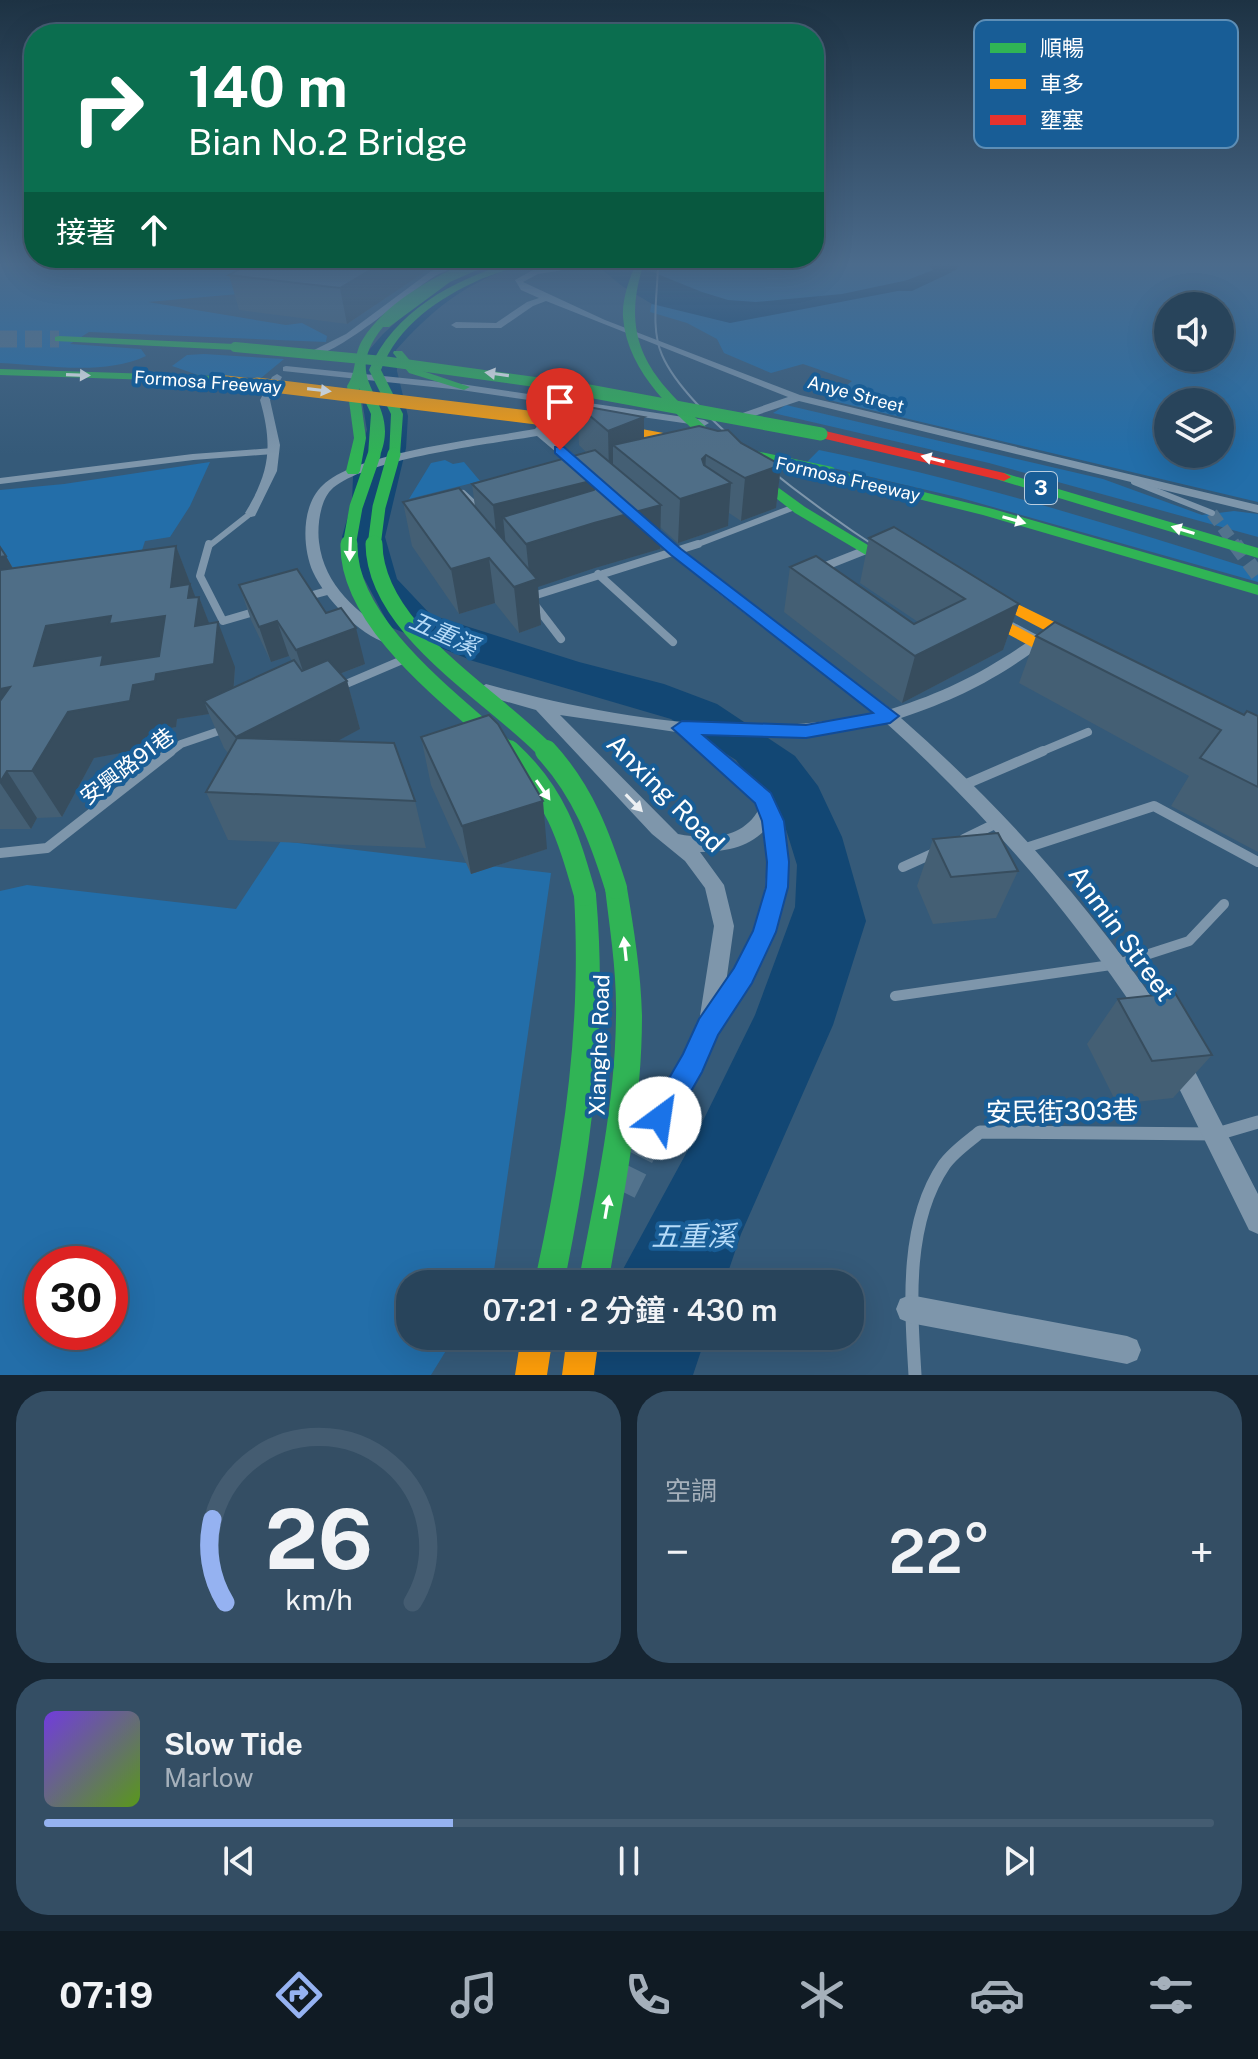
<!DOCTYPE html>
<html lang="zh-TW">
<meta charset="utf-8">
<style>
:root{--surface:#28445b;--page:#344e64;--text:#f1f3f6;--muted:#a5b0bb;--line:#445c71;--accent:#95b2f1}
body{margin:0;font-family:"Public Sans","Noto Sans TC",sans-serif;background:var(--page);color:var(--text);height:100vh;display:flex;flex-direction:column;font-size:30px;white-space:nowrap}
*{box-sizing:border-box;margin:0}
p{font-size:26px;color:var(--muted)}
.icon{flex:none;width:44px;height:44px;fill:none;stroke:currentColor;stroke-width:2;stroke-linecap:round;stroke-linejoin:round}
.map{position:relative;height:1375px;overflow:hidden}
.drawer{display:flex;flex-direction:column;gap:16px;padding:16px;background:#162532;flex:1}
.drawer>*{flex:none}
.banner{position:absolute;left:24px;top:24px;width:800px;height:244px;border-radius:32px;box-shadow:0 8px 32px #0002,0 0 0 2px var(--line);background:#0b6e4f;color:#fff;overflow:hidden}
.buttons{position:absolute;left:1154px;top:292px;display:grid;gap:16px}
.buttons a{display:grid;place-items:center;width:80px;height:80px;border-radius:50%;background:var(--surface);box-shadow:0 8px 32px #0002,0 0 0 2px var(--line);font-size:40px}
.speed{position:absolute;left:24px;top:1246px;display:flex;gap:16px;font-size:40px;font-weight:700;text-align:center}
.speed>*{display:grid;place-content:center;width:104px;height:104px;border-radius:50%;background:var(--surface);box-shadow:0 8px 32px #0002,0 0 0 2px var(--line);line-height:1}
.speed .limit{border:12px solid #d22;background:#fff;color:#111}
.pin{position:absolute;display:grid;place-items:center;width:68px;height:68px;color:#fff;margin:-82px -34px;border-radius:50% 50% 50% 0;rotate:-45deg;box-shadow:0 0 8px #0007}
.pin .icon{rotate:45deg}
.me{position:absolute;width:88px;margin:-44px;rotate:31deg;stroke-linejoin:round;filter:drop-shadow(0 0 6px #0008)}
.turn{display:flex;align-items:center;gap:28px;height:168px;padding:0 32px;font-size:36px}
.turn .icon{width:104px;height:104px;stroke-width:2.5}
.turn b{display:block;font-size:56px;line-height:68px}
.then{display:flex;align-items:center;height:76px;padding:0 32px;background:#0003;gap:16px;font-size:30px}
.big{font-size:60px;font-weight:600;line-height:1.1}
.drawer .widget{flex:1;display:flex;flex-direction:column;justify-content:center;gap:12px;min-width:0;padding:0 28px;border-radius:32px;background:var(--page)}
.drawer .dial{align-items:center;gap:0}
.dial svg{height:208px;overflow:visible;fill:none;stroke:var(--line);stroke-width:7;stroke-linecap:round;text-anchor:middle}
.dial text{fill:var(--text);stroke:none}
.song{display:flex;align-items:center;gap:24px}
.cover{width:96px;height:96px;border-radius:12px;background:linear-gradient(135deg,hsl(260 70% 55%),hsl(90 70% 35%))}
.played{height:8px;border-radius:4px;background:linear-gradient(90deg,var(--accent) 35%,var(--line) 35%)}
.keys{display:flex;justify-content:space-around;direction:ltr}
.heat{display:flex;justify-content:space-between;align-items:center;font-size:44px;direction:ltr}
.drawer .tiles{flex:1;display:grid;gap:16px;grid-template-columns:1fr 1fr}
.widget:last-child{grid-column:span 2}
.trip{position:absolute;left:396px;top:1270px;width:468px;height:80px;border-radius:32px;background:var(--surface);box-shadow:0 8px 32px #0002,0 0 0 2px var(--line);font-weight:600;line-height:80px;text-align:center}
.tabs{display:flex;height:128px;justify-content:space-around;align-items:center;background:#101b24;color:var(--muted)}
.tabs .icon{width:56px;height:56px}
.tabs .on{color:var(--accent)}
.tabs b{font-size:36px;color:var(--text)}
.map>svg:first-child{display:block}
.green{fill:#236ea9;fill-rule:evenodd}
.water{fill:#124774}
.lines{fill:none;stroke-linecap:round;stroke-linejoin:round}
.river{fill:#124774;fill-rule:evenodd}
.street-tunnel-far2{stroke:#53738d;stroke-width:12;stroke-dasharray:12 6;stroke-linecap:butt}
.street-tunnel-far1{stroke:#53738d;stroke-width:15;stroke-dasharray:15 8;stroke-linecap:butt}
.street-tunnel{stroke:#53738d;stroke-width:26;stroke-dasharray:26 13;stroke-linecap:butt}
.highway-tunnel{stroke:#53738d;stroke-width:17;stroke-dasharray:17 8;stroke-linecap:butt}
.lane-far3{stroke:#7e96ab;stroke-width:6}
.lane-far2{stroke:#7e96ab;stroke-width:8}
.lane-far1{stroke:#7e96ab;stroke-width:10}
.lane{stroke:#7e96ab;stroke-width:13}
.street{fill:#7e96ab;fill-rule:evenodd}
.fast{fill:#30b455;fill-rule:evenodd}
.slow{fill:#ff9f0a;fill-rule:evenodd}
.jam{fill:#e5322d;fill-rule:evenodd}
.tram{stroke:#7e96ab;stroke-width:2}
.fast-bridge-far3{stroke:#30b455;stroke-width:10}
.fast-bridge-far2{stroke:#30b455;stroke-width:13}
.fast-bridge-far1{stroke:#30b455;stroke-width:17}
.fast-bridge{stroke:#30b455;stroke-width:22}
.slow-bridge-far1{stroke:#ff9f0a;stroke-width:10}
.slow-bridge{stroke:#ff9f0a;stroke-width:13}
.wall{fill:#445f74}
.shaded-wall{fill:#374d5e}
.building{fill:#4f6e87;stroke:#374d5e;stroke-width:2;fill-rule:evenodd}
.oneway{fill:#fff}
.oneway2{fill:#eceff2}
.route{fill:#1a73e8;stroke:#114b97;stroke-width:2}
.labels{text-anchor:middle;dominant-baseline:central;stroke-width:8;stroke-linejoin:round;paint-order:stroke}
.far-street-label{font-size:18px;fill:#fff;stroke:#185d96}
.shield{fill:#185d96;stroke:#bacee0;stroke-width:2}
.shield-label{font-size:20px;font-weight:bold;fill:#fff}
.street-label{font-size:22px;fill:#fff;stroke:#185d96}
.water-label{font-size:24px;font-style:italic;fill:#b6dbf8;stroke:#185d96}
.near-street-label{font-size:26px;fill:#fff;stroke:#185d96}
.near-water-label{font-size:28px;font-style:italic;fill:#b6dbf8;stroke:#185d96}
.key{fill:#185d96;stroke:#5d8eb6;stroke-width:2}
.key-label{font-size:22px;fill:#fff}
</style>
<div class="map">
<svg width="1258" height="1375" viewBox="0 0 1258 1375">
<rect width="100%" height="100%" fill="#355a79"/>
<path class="green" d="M0 263H341L250 293 148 302 286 325 302 323 327 336 326 342 89 332 70 344 141 349 146 356C103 376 47 365 0 363Z
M692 263H1258V502L829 400 852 381 803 364 771 373 724 353 717 339 687 323 650 312 658 269ZM1168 306H1220V358H1168ZM1168 402H1220V454H1168Z
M204 354 284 359 261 378 198 375 172 366 187 355Z
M786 405 1103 479 1202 515 1234 511 1258 514V537L989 463 773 413Z
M819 450C968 480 1113 525 1258 571V582L961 498 807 462Z
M445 460 453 464 464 462 480 481 409 499 431 463Z
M210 462 190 506 170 537 145 541 132 581 27 591 0 559V490L64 484Z
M281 841 551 873 494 1270 486 1284H410V1336H455L431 1375H0V891L27 885 236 909ZM42 1264H110V1332H42Z"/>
<path class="water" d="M478 263H536C477 273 435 306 396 350L397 371 408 416 406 448 385 537 397 579 431 615 579 662 664 684 717 704 795 756 818 786 842 837 866 921 833 1025 741 1234 724 1284H615L695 1137 755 1015 795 907 797 865 785 826 736 760 671 719 473 661 390 627 342 537 352 502 353 477 367 430 356 365 383 334 444 279Z
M594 263H630L702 292 728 300 756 302 842 294 913 279 947 265 946 263 959 265 956 270 903 290 730 323 652 304 622 286Z
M588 1336H706L693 1375H568Z"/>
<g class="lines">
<path class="river" d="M927 263H944L952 272 912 291H900L897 287 900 283 933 270Z"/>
<path class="street-tunnel-far2" d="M1212 513 1236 546"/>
<path class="street-tunnel-far1" d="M1235 544 1258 575"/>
<path class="street-tunnel" d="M623 1192 660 1118"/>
<path class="highway-tunnel" d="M0 339H59"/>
<path class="lane-far3" d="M0 481 193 457 273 451
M1134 482 1212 513
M463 493 481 510
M209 546 251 513
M693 546 797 506"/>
<path class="lane-far2" d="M209 544 200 576 223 621 257 611
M818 569 866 550
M598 574 673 642
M305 597 331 590
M530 597 698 544
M535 605 561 639
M339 687 407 658
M169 753 181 744 225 729
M1038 753 1088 732"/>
<path class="lane-far1" d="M964 785 1043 751
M964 839 999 822
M1026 848 1154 806 1258 862
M0 853 47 848 171 751
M903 867 934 853
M895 996 1118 964 1189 941 1224 904"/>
<path class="lane" d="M915 1375C911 1308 904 1224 944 1165 953 1152 968 1142 980 1132L1217 1134 1258 1122"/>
<path class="street" d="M456 263H466C457 268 446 270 437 275 413 288 327 367 304 355L346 334 431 271Z
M573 264 576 268 538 274 523 282 605 320 800 395 1258 505V513L799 401 739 421H731V417L788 397 546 301 533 306 501 328H456L451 325 456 322 496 323 527 302 539 298 521 290 515 280 533 270Z
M286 366 461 384 704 420 709 423 704 426 566 406 545 431 589 467V473H581L537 436C491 444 362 459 331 490 320 501 317 527 319 542 324 586 358 613 392 635L395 638 387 643C359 635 325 598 313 572 302 547 301 505 323 485 357 452 486 438 535 429L556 404 461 390 283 371V367Z
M277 374 282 377 270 400 280 445 277 471 255 516 251 517 245 513C270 472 273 446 260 400L272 377Z
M644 519 747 602 891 709C951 690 991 668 1042 632H1052L1054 635 1052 638C1000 677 963 697 901 718 999 804 1084 899 1158 1006L1161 1013 1158 1020 1150 1023 1142 1020C1068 909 984 811 885 722 824 736 763 740 700 734L770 793 782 821 788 862 787 887 775 932 751 983 717 1034 701 1071 669 1127 660 1130 651 1127 648 1118 651 1109 685 1055 699 1022 714 926 705 888 685 861 652 834 536 710 497 699 480 693 478 689 486 684C610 718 747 741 874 713L717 592 639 526V520ZM560 715 676 732 756 802 759 809C743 839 708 840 678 834ZM765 830C771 890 761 933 726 983L734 926 724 885 700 852C723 852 748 848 765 830Z
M1179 1053 1187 1056 1258 1194V1234L1249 1230 1171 1072 1167 1064 1171 1056Z
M910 1295 1127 1336 1137 1340 1141 1350 1137 1360 1127 1364 910 1323 900 1319 896 1309 900 1299Z"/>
<path class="fast" d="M465 263H475L463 270 482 263H493L450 282 389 327H383C335 386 405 397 379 458L368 455 371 414 359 388 366 438 360 471 358 474H348L346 471 354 438 347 386C357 372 353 354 363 339 385 304 428 280 465 263Z
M510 263H522C511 270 495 273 481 279 439 298 398 325 381 370L403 414 400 454 389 457 391 414 369 370C393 312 453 280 510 263Z
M636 263H644C614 353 664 390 727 445V451H717C678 416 627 374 623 317 622 299 629 280 636 263Z
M59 336 235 344 240 347 235 350 55 341V337Z
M394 351H402L417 369 470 387 464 390 409 373 393 353Z
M0 369 214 376 220 379 214 382 0 375Z
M830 469 993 509 1258 585V595L983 515 825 476 823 473Z
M754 470 805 507 901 565 893 570 888 568 795 513 749 477 747 474Z
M1004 473 1258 548V558L999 480 997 477Z
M616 879 624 881 627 888C634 930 641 973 642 1016 642 1106 624 1195 608 1284H578C595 1196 615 1107 616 1017 617 973 610 931 605 888L608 881Z
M585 886 593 888 596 895C608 1030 591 1152 564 1284H534C563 1153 582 1030 574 895L577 888Z"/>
<path class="slow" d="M989 590 1083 636 1085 640 1077 645 1071 644 983 598 981 595Z
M982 608 1068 652 1071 656 1068 660H1056L976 617 974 613 976 609Z
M521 1336H553L547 1375H515Z
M567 1336H599L594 1375H562Z"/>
<path class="jam" d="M821 430 1004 473 1011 477 1004 481 817 437V431Z"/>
<path class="tram" d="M658 263C658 292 650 328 662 355 689 418 828 516 887 554
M992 612 1055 646"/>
<path class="fast-bridge-far3" d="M235 347 383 361 564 386"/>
<path class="fast-bridge-far2" d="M551 384 821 434
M738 454 830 473
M349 546 356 507 374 455
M374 546 379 507 394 454"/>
<path class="fast-bridge-far1" d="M349 544C347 625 457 703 511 753
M374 544C375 630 493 695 548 753"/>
<path class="fast-bridge" d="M509 751C556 794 568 836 585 895
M546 751C583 791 600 837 616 888"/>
<path class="slow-bridge-far1" d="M214 379 273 386"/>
<path class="slow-bridge" d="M257 384 561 421 687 444"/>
</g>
<path class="wall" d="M280 267 426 271 347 324 239 310 229 275Z
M577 405 644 438 741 443 781 465 776 508 741 521 729 513 728 526 678 543 660 527V549L595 568 538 587 541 625 519 633 495 603 459 614 412 546 403 502 475 507 472 484 587 453 579 445Z
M869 538 1019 604 1003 650 902 703 784 612 790 567 914 624 918 622 860 583Z
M176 546 195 597H199L209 624 235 667 234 687 292 661 289 656 271 662 251 620 239 585 326 613 365 664 340 674 347 681 360 729 336 741 415 801 426 848 228 840 206 792 228 753 224 748 209 714 177 719 176 727 155 731 153 747 94 758 62 817 37 818 31 829H0V547L13 568Z
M1036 636 1244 715 1258 716V852L1171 806 1189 776 1019 683Z
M421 737 547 849 471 874 431 785Z
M933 839 1018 871 996 918 933 924 917 886Z
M1118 999 1212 1055 1173 1098 1117 1104 1087 1044Z"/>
<path class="shaded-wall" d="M382 263H425L426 271 347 324 340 288Z
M644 417V458L613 445V471L609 472 608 431Z
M706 455 704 492 731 483 728 526 678 543 680 499 702 459Z
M781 465 776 508 741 521 745 478Z
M595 480 596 522 661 505 660 549 595 568 538 587 541 625 519 633 514 587 530 582 526 544 503 517 506 547 498 549 493 505Z
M176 546 198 604 199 597 216 641 214 664 218 622 235 667 232 710 215 713 204 701 209 714 177 719 176 727 155 731 153 747 94 758 62 817 32 771 68 712 120 703 101 666 71 671 60 712 34 666 46 626 111 616 114 623 165 616 184 661 131 669 127 662 108 665 126 702 130 701 133 685 155 681 156 674 211 665 195 626 196 618 191 606 189 631 171 587Z
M6 556 30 600 0 605V557Z
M489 558 495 603 459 614 451 569Z
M1019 604 1003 650 902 703 915 656Z
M277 621 289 656 271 662 259 627Z
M356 628 365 664 308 686 296 650Z
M0 679 10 687 0 725Z
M347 681 360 729 255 785 236 737Z
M7 771 37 818 31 829 0 783Z
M543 801 547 849 471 874 462 826Z"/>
<path class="building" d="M250 263 280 267 288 263H382L340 288 229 275Z
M577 405 644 417 608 431Z
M699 426 718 431 728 430 741 443 781 465 745 478 706 455 702 459 704 465 731 483 680 499 613 445Z
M595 450 661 505 594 523 526 544 503 517 594 490 598 485 595 480 493 505 472 484Z
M459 488 537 579 514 587 489 558 451 569 403 502Z
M894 527 1019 604 915 656 790 567 816 556 914 624 965 599 869 538Z
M176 546 171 587 190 584 188 598 199 597 195 626 218 622 214 664 156 674 155 681 133 685 130 701 68 712 32 771H7L0 782V701L10 687 0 689V570ZM111 616 109 624 165 616 159 656 101 665 103 655 34 666 46 626Z
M0 547 6 556 0 557Z
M297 569 326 613 341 608 356 628 296 650 277 621 259 627 239 585Z
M1055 622 1244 715 1247 711 1258 716V787L1200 758 1221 730 1036 636Z
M294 660 302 671 328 660 347 681 236 737 204 701Z
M489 715 498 724 543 801 462 826 421 737Z
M237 738 394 743 415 801 206 792Z
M998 833 1018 871 951 877 933 839Z
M1175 993 1212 1055 1152 1061 1118 999Z"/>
<defs><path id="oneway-solid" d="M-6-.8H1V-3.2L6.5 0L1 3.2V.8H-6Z" transform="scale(2)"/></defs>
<g class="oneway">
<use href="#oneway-solid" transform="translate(497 374) rotate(-172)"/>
<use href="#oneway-solid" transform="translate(78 375) rotate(2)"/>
<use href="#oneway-solid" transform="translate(319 390) rotate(7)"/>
<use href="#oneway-solid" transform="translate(933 459) rotate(-166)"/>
<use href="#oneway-solid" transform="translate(1014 520) rotate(16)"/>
<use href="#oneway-solid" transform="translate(1183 530) rotate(-163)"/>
<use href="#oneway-solid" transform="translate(350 549) rotate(92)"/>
<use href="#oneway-solid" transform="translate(543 790) rotate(55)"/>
<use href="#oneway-solid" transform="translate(625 949) rotate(-96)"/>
<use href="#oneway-solid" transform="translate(607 1207) rotate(-80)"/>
</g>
<use class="oneway2" href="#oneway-solid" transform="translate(634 803) rotate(46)"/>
<linearGradient id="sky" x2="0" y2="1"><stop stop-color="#1d3243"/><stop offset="0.58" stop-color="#4b6b8c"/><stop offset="1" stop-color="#4b6b8c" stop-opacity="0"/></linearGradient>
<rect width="1258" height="455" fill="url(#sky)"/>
<path class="route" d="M555 447H564L681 549 899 716 890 723 806 738 703 735 771 793 784 821 789 862 788 887 776 932 752 983 718 1035 702 1072 670 1128 660 1132 650 1128 646 1118 683 1054 699 1019 734 968 753 931 766 887 767 862 762 821 755 803 672 728 682 721 806 725 873 713 671 555 555 453Z"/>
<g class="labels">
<g class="far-street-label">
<text transform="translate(208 382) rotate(4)">Formosa Freeway</text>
<text transform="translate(856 394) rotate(15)">Anye Street</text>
<text transform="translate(848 479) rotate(13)">Formosa Freeway</text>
</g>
<rect class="shield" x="1025" y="472" width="32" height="32" rx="6"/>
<g class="shield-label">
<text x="1041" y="488">3</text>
</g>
<g class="street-label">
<text transform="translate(127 766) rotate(-37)">安興路91巷</text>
<text transform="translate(599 1045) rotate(-88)">Xianghe Road</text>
</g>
<g class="water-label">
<text transform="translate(444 633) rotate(24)">五重溪</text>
</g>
<g class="near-street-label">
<text transform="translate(666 793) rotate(45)">Anxing Road</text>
<text transform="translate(1122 933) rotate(54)">Anmin Street</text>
<text transform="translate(1062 1111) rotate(-1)">安民街303巷</text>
</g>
<g class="near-water-label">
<text x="693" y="1235">五重溪</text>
</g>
</g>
<rect x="974" y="20" width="264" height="128" rx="12" class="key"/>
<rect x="990" y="43" width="36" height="10" fill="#30b455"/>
<rect x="990" y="79" width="36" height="10" fill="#ff9f0a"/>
<rect x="990" y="115" width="36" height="10" fill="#e5322d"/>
<g class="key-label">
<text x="1040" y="56">順暢</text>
<text x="1040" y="92">車多</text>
<text x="1040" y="128">壅塞</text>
</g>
</svg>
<div class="buttons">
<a><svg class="icon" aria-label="sound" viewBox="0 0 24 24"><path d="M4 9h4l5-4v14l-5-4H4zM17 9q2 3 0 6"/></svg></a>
<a><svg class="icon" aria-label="layers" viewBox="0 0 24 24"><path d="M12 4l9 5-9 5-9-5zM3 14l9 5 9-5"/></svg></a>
</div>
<div class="speed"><div class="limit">30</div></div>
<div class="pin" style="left:560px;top:450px;background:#d93025"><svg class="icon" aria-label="arrive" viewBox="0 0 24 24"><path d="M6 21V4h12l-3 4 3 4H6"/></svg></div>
<svg class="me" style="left:660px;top:1118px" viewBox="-20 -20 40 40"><circle r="19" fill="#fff"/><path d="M0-13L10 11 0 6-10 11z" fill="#1a73e8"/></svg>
<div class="trip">07:21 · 2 分鐘 · 430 m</div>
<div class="banner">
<div class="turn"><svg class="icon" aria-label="right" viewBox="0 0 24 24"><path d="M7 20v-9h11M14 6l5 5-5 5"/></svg><div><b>140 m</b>Bian No.2 Bridge</div></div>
<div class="then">接著<svg class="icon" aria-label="ahead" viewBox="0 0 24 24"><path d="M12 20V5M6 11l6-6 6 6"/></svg></div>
</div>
</div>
<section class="drawer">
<div class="tiles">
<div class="widget dial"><svg viewBox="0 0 100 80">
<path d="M14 69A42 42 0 1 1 86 69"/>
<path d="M14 69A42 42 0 0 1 9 37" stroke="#95b2f1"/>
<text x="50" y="56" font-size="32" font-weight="700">26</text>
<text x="50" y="72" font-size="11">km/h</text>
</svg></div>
<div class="widget"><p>空調</p>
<div class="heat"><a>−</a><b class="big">22°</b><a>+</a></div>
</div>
<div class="widget">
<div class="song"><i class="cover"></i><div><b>Slow Tide</b><p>Marlow</p></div></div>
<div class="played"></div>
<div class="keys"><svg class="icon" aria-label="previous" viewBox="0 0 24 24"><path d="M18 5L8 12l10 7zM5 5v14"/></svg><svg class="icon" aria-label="pause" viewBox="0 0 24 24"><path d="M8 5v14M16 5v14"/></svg><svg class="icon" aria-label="next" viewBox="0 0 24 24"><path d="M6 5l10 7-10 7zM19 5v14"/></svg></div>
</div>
</div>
</section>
<nav class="tabs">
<b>07:19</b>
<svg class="icon on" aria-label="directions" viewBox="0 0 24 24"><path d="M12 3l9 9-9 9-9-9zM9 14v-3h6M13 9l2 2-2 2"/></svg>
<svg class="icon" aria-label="music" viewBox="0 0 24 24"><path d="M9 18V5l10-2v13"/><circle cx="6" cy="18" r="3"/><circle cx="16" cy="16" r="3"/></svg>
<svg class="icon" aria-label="phone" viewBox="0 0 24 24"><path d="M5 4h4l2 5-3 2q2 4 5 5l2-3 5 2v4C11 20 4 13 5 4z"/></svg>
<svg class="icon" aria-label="climate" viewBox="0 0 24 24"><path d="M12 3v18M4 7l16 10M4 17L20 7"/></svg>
<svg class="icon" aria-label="car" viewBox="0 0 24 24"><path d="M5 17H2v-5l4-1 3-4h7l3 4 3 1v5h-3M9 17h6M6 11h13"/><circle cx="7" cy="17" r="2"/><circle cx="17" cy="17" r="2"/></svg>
<svg class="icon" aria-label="filters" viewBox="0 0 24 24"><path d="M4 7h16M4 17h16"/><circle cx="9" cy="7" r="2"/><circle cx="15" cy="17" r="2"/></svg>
</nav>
